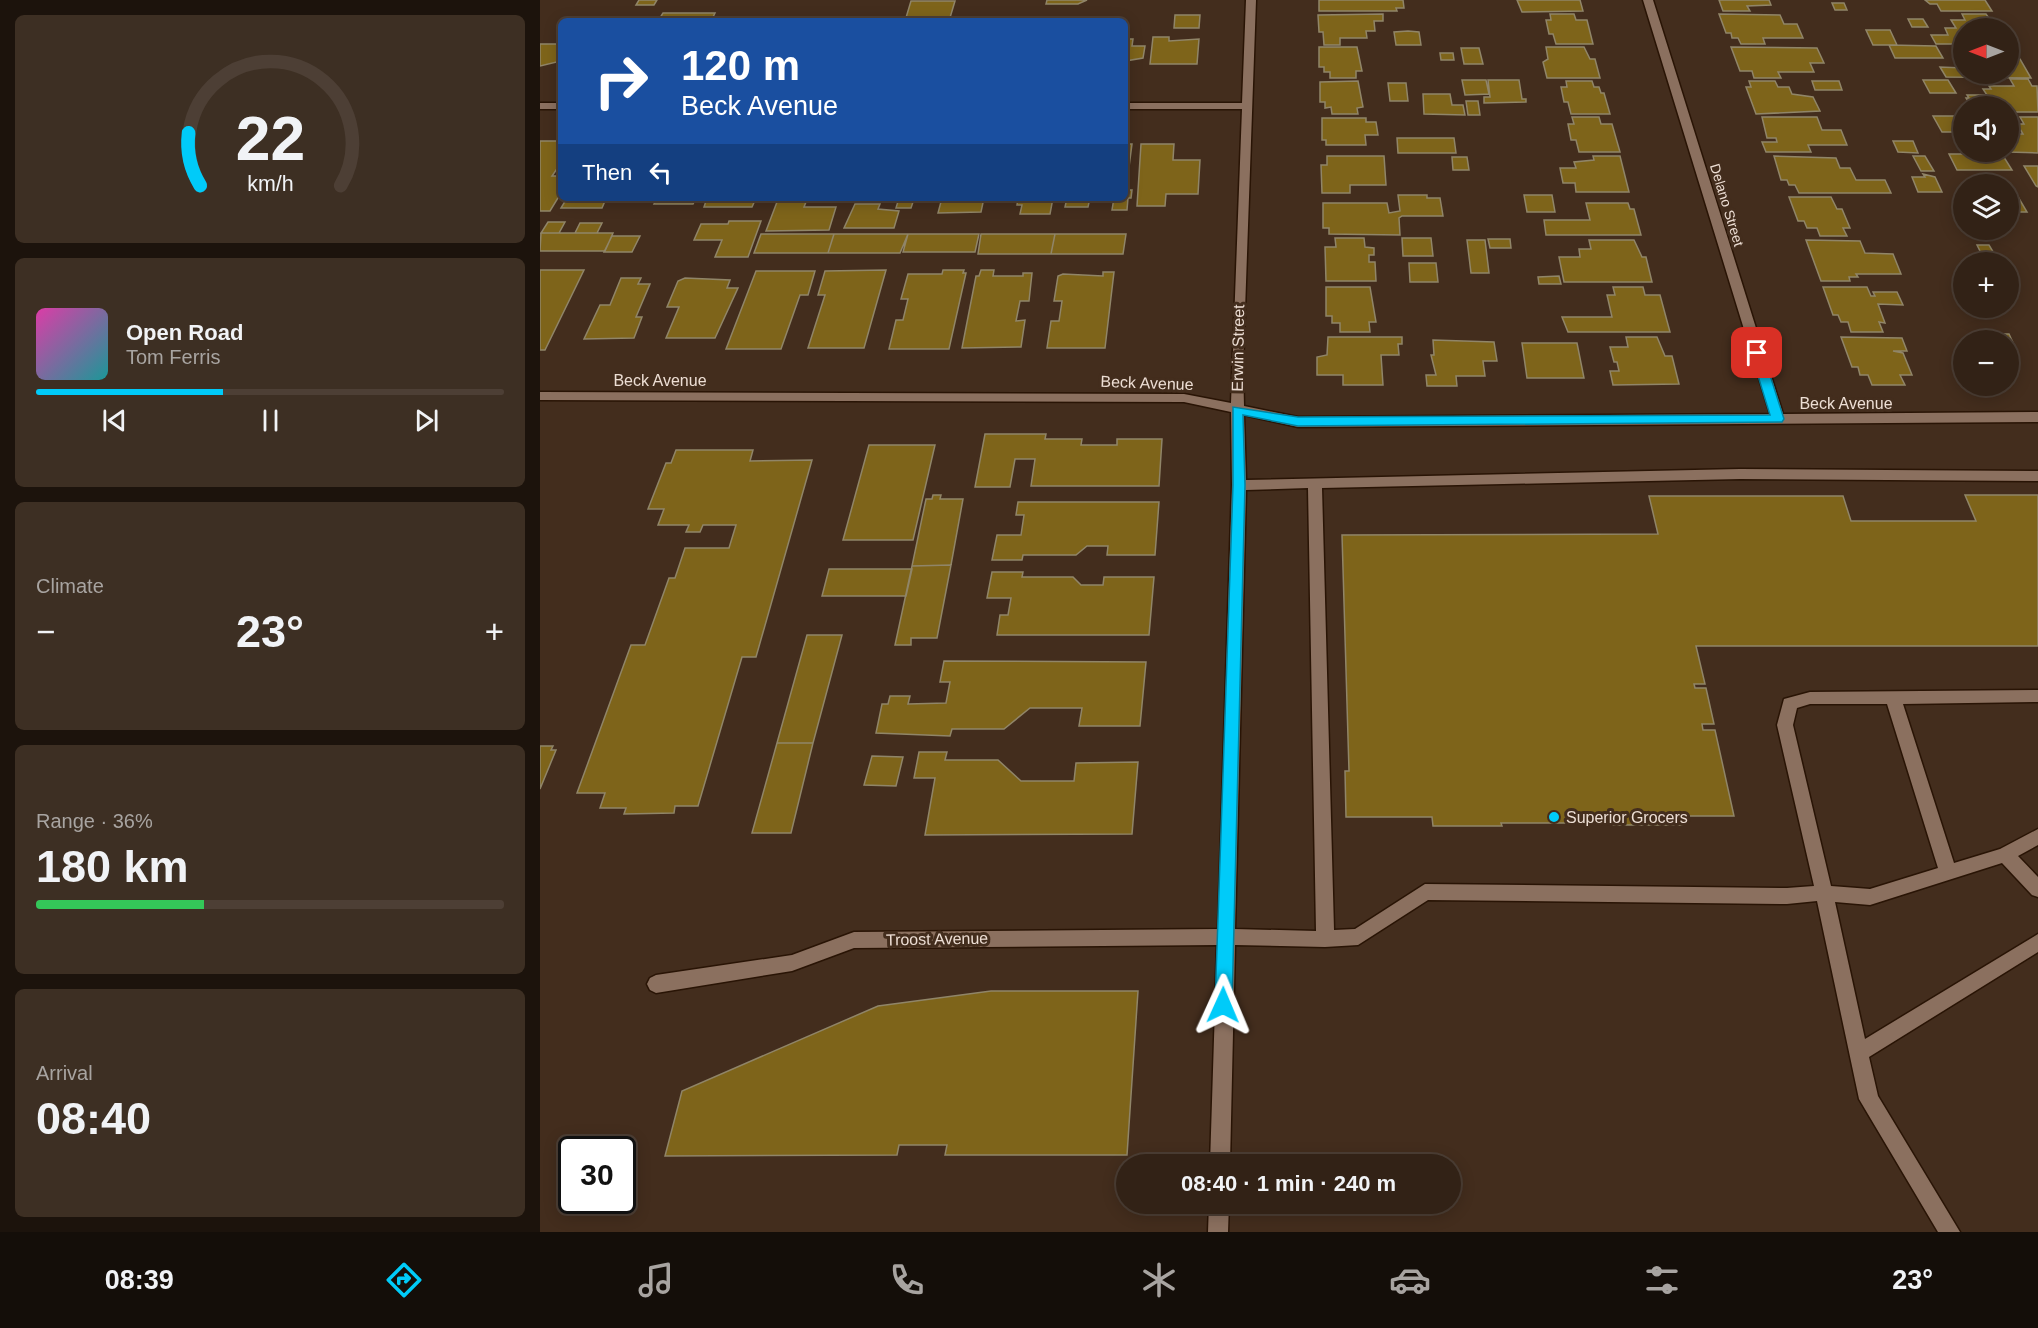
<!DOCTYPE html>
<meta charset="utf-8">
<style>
:root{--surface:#322216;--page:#3d2f23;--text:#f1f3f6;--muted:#a8a4a1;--line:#4d3f35;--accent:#00cbf9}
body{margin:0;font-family:Helvetica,sans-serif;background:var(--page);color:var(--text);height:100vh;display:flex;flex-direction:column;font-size:22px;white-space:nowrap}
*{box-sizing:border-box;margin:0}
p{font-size:20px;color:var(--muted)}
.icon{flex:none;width:33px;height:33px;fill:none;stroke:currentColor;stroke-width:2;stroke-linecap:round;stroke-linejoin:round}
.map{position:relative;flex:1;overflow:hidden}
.panel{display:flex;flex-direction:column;gap:15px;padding:15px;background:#1c130c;width:540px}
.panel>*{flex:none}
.guide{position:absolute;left:18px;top:18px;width:570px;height:183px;border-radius:9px;box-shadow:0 3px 15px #0003,0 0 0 2px var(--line);background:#1a4fa0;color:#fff;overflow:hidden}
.needle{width:39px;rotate:270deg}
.controls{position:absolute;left:1413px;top:18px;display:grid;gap:12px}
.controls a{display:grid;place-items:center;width:66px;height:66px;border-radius:50%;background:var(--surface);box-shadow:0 3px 15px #0003,0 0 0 2px var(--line);font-size:30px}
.speed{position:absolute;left:18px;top:1136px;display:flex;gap:12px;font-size:30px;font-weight:700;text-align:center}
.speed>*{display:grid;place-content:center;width:78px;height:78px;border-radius:50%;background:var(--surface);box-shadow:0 3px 15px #0003,0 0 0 2px var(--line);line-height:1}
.speed .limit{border:3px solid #111;border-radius:9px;background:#fff;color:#111}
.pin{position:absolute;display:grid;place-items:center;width:51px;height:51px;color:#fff;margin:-26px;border-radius:12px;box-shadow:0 3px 9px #0006}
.me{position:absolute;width:66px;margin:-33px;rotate:1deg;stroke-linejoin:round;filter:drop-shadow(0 0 4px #0008)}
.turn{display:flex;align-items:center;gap:21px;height:126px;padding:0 24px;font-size:27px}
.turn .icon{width:78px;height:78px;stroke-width:2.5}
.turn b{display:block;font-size:42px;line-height:51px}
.then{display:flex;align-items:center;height:57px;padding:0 24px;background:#0003;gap:12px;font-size:22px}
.big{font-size:45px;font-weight:700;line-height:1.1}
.panel .card{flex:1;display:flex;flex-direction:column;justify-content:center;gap:9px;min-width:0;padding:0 21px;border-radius:9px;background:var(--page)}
.panel .dial{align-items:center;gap:0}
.dial svg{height:156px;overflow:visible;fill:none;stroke:var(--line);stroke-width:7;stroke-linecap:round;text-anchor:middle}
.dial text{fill:var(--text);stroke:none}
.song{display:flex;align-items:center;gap:18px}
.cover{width:72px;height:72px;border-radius:9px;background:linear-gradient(135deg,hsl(320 70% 55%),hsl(180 70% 35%))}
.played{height:6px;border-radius:3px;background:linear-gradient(90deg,var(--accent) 40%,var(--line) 40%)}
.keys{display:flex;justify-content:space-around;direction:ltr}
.heat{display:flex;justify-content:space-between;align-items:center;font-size:33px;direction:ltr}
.charge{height:9px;border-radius:4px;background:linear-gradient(90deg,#34c759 36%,var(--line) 0)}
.trip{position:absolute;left:576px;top:1154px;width:345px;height:60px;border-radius:30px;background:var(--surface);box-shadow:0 3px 15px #0003,0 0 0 2px var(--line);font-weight:700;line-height:60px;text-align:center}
.tab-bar{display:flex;height:96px;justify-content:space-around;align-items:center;background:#140e09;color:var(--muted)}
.tab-bar .icon{width:42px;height:42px}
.tab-bar .selected{color:var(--accent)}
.tab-bar b{font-size:27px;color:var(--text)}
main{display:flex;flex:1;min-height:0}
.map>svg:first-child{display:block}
.building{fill:#7e641a;stroke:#908568;stroke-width:1.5}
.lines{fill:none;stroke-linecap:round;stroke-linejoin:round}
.minor-casing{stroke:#291405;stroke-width:3}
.minor{fill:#8b705f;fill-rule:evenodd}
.route{fill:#00cbf9;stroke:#0084a2;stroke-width:1.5}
.poi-dot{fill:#00cbf9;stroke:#432d1d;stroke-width:2}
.labels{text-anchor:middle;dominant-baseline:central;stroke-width:6;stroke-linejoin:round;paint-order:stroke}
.far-street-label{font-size:14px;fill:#edded4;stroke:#432d1d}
.street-label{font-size:16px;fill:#edded4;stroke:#432d1d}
.poi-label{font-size:16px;fill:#edded4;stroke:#432d1d;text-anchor:start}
</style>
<main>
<section class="panel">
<div class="card dial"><svg viewBox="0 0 100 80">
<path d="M14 69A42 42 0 1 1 86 69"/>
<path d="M14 69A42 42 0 0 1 8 42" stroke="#00cbf9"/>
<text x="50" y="56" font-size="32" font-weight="700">22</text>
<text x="50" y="72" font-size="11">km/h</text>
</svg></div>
<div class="card">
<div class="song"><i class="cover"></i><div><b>Open Road</b><p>Tom Ferris</p></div></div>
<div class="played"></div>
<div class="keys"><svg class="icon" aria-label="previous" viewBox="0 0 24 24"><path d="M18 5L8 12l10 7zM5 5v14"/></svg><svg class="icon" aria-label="pause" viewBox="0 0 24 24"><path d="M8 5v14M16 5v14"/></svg><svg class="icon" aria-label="next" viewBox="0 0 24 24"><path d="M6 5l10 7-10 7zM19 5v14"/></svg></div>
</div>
<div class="card"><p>Climate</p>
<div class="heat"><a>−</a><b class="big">23°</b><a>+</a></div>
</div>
<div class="card"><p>Range · 36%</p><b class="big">180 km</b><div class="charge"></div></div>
<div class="card"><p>Arrival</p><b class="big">08:40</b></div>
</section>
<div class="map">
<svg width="1498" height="1232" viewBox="0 0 1498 1232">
<rect width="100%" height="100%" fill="#432d1d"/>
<path class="building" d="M99 0H117L114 5H96Z
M507 0H547L538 4H506Z
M779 0H863L864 8H856L857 11H779Z
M977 0H1040L1043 11 982 12Z
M1179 0H1229L1231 5 1207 6 1210 11H1183Z
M1385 0H1445L1452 11H1401L1397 4H1390Z
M371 1H415L409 21H365Z
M1292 3H1304L1307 10H1295Z
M123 13H175L171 21H118Z
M843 14V21H834L835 31H826L827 38H800V45H784L783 32H779L778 15Z
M1010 14H1034L1036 20H1047L1053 44H1016L1013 34H1009L1006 20H1011Z
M1179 14 1240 15 1244 24H1257L1263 38H1223L1225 44H1201L1198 38H1192L1191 33H1186Z
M1422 14H1446L1455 27 1461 28H1424V44H1396L1391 35H1408L1405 28H1416L1411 20H1425Z
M635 15H660L659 28H634Z
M1368 19H1383L1388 27H1372Z
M585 27H587L586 39H593L592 46H605L603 58 585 61Z
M1326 30H1350L1357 45H1333Z
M868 31 879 32 881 45H856L854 32Z
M613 37H629V41L659 39 657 64H610Z
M0 44H21V61L0 66Z
M1349 45 1396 46 1403 58H1355Z
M779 47H817L822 71H816V78H790V72H784V67H779Z
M1006 47H1044L1050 59H1055L1060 78H1007L1003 62 1008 59Z
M1191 47 1277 48 1284 63H1270L1274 72H1238L1241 78H1214L1212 71H1200Z
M921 48H939L943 64H924Z
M900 53H913L914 60H901Z
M1468 53 1475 59H1480L1491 78 1406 77 1400 67 1424 68V74H1468Z
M1470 79H1488L1492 86H1497L1498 112H1468V106H1431L1426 98H1429L1427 95H1447L1443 89H1451L1449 86H1474Z
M922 80H946L949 94 925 95Z
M948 80H979L982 99H986V102L944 103V97H950Z
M1383 80H1408L1416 93H1390Z
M818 81 823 107 817 108 818 114H792L791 107 785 108V102H780V82Z
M1026 81H1052L1054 87H1059L1061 93H1064L1070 114H1031L1028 102H1024L1021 87H1027Z
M1209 81H1235L1238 87H1249L1252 94 1273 97 1280 111 1216 114 1206 87H1211Z
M1272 81H1299L1302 90H1275Z
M848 83H866L868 101H850Z
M883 94H910L912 105H923L925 115 884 114Z
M926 101H938L940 115H928Z
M1393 116H1422L1424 132H1402Z
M1032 117H1059L1061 124H1072L1080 152H1039L1036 140H1031L1028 124H1034Z
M1222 117H1277L1282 130H1301L1307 145H1268L1271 152H1226L1222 142H1237L1236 138H1227Z
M1480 117H1498V153L1468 152V134H1483L1477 124H1484Z
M782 118H826V122H836L838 135H825L826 145H786V140H782Z
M857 138H914L916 153H858Z
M0 141H21V163L12 176H21V193L10 211H0Z
M1353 141H1373L1378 153 1358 152Z
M585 144H592L586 190H592L591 198H588L587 210H572L574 198H585Z
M601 144H634L633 160H660L658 194H626L625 206H597Z
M1409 154H1462L1472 170H1417Z
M787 156H844L846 185H810V193H782L781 165H787Z
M1053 156H1080L1089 192H1036L1035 183H1023L1020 168H1036L1034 162 1054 160Z
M1234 156 1296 158 1300 168H1310L1316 180H1345L1351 193H1259L1255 185H1249L1247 180H1241Z
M1373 156H1385L1394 171H1381Z
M912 157H927L929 170H913Z
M1484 166H1498V187L1496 186Z
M1383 174 1395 177 1402 192H1378L1372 177H1385Z
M858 195H887V198H900L903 216H862L859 218 860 235 789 234V228H783V203H847L849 213 860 211Z
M984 195H1012L1015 212H987Z
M1468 195H1477L1487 212H1468Z
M1249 197H1291L1297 209H1302L1310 228H1303L1307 236H1280L1277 228H1267L1264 221H1258Z
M27 198H80L65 201 62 208H21Z
M97 198H156L153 204H114L116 200H96Z
M167 198H216L212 207H164Z
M359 198 374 199 371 208H356Z
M402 198H444L441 212 398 213Z
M478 198H513L510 214H480L482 205H477Z
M527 198H550L548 207H525Z
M237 202H266L264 207H296L289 230 226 231Z
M1046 203H1088L1090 209H1094L1101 235H1006L1004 220H1050Z
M315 204H340L338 209 359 211 354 228H304Z
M189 221H221L208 257H175L182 240H154L161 224H188Z
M8 222H25L19 233H1Z
M40 223H62L57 233H35Z
M1 233H73L65 251H0Z
M221 234H294L288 253H214Z
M294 234H368L360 253H288Z
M368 234H439L435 252H363Z
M441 234H515L511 254H438Z
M515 234H586L583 254H511Z
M72 236H100L92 252H64Z
M795 238H824L825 247 834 248V255H829V262H835L836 281H786L785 247H796Z
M862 238H891L893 256H863Z
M948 239H970L971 248H950Z
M927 240H945L949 273H931Z
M1049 240H1094L1102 257H1106L1112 282H1024L1019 257H1040L1039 249H1051Z
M1266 240 1320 241 1325 253 1353 254 1361 274H1316L1318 277H1309L1310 281H1281Z
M1437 245H1449L1455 255H1442Z
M869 263H896L898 282H870Z
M0 270H44L5 350H0Z
M346 270 324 348H268L285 295H278L285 271Z
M403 270H424L423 273H426L409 349H349L356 320H363L368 299H361L368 274H402Z
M441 270H454L453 276H483V273H492L489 301H480L476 321 485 320 481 347 422 348 436 276H439Z
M216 271H275L268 295H260L241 349H186Z
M563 272H574L565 348H507L511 321H519L522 301H514L518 276 523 274 563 276Z
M1019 276 1021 284H999L998 277Z
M81 278H101L98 284H110L96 317H102L94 338 44 339 60 305H70Z
M145 278 190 280 187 288H198L175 338H126L139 307H127L138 281Z
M786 287H830L836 322H829L830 332H800V323H792V316H786Z
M1073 287H1103L1105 295H1120L1130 332H1028L1022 317H1072L1067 295H1075Z
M1283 287H1327L1331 296H1335L1333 292H1357L1363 305 1338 304 1345 323 1339 322 1343 332H1311L1308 322H1301L1298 315H1293Z
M1441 334H1469L1475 347H1470L1475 358H1468V340H1444Z
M788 337H862V344H858L859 355H841L843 385H803V375H777V357L787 355Z
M1086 337H1117L1125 356H1132L1139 384 1073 385 1070 371H1079L1077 362H1074L1070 347H1088Z
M1301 337 1362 338 1367 351H1353L1363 353 1372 375H1360L1365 385H1332L1328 375H1320L1318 367H1312Z
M893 340 954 342 957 361H943L945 376H916L917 386H887L886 375H896L891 355H894Z
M982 343H1037L1044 378H987Z
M445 434H506L505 439H542L541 445H577V439H622L619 486H491L495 459H475L470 487H435Z
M329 445H395L373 540H303Z
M136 450H213L210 461 272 460 216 657H202L158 806H135L134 813 84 814 86 808H60L65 793H37L91 645H105L129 578H135L145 548H189L196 525H163L160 532H146L149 525H118L124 509H108L126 463H131Z
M393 495H401L400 499H423L411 565 372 566 386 499H392Z
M1425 495H1498V646H1156L1165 684H1154L1155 688H1166L1174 724H1162L1163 730H1175L1194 816H1141L1143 825H1073V823H961L962 826H893L892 817H806L805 771H809L802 535 1118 534 1109 496H1303L1311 521H1436Z
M478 502H619L615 555H567L568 546H547L536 555H483L482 560H452L457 535H481L484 515H476Z
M411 565 397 638H371V645H355L372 566Z
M289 569H372L366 596H282Z
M452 572H483L482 577H533L541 585H563L564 577H614L609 635H457L460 615H468L471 598H447Z
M267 635H302L273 743H237Z
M404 661 606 662 600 726H539L542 708H490L464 729H412L410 736 336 733 342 704H348L350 696H370L368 704 406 703 410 682H400Z
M237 743H273L251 833H212Z
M0 746H13L11 750H16L0 789Z
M379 752H407L405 760H458L481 781H534L536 763 598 762 592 834 385 835 395 778H374Z
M332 756 363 757 356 786 324 785Z
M451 991H598L587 1155H405L407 1145H359L357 1155 125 1156 142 1091 338 1006Z"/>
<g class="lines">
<defs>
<path id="minor" d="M706 0H716L703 367 704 406 758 417 1230 414 1103 0H1113L1243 414 1498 412V422L758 427 704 415 706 480 1200 469 1498 471V481L1200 479 782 488 794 930 815 929 885 884 1247 888 1274 886 1237 725 1244 699 1270 692 1498 690V702L1363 704 1414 863 1460 849 1498 829V845L1478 856 1498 877V897L1492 895 1462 863 1330 905 1295 902 1325 1039 1498 934V952L1329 1057 1338 1096 1420 1232H1398L1319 1099 1277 901 1247 904 888 900 818 945 785 947 695 945 690 1164H670L677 945 314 948 252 971 116 993 110 990 107 984 110 978 116 975 252 955 314 932 678 929 692 485 691 412 644 402 0 400V392L644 394 691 403 702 109H585V103H702ZM768 488 776 931 695 929 706 490ZM1270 704H1347L1398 868 1330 889 1291 886 1253 725 1257 708Z
M0 103H21V109H0Z
M669 1203H689L688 1232H668Z"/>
</defs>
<use href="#minor" class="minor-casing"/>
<use href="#minor" class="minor"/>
</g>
<path class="route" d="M1217 349 1223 353 1244 419 1242 422 758 426 703 415 705 485 692 1005 689 1010 683 1013 677 1010 675 1005 693 485V407L758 417 1230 415 1211 353Z"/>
<circle class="poi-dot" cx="1014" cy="817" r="6"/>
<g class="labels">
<g class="far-street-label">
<text transform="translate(1187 205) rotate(73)">Delano Street</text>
</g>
<g class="street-label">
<text transform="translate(698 348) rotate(-89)">Erwin Street</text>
<text x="120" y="380">Beck Avenue</text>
<text transform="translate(607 383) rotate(2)">Beck Avenue</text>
<text x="1306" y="403">Beck Avenue</text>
<text transform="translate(397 939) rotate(-1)">Troost Avenue</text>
</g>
<g class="poi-label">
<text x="1026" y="817">Superior Grocers</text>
</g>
</g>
</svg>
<div class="controls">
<a><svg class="needle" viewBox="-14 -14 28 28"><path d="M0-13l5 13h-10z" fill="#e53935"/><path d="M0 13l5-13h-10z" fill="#a8a4a1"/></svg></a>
<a><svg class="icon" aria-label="sound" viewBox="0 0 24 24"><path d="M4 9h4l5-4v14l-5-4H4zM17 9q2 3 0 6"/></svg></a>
<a><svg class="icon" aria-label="layers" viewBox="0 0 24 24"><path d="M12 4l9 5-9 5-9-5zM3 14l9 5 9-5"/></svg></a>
<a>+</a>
<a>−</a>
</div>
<div class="speed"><div class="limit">30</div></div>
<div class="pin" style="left:1217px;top:353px;background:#d93025"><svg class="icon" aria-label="arrive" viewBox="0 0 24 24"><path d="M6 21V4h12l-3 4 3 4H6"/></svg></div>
<svg class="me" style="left:683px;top:1005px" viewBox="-20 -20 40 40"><path d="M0-17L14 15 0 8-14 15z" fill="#00cbf9" stroke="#fff" stroke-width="4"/></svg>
<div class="trip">08:40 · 1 min · 240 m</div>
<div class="guide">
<div class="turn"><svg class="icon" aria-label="right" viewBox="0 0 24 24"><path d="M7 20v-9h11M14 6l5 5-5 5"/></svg><div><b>120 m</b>Beck Avenue</div></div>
<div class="then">Then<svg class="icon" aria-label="left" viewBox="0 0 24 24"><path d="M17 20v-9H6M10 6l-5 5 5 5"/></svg></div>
</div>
</div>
</main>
<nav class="tab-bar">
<b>08:39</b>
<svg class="icon selected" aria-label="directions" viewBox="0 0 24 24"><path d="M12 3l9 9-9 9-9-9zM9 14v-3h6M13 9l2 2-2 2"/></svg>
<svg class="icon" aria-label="music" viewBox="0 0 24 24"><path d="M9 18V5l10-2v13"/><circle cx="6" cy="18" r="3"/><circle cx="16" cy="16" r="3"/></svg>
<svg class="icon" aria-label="phone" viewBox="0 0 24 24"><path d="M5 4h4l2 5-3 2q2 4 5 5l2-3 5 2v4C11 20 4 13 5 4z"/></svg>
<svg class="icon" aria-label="climate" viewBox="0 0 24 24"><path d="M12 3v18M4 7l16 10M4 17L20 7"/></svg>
<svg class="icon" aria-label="car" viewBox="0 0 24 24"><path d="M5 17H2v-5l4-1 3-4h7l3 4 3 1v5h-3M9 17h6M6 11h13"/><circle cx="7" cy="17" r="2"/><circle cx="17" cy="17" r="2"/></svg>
<svg class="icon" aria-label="filters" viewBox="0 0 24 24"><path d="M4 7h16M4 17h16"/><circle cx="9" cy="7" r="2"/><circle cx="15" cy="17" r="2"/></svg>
<b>23°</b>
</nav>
